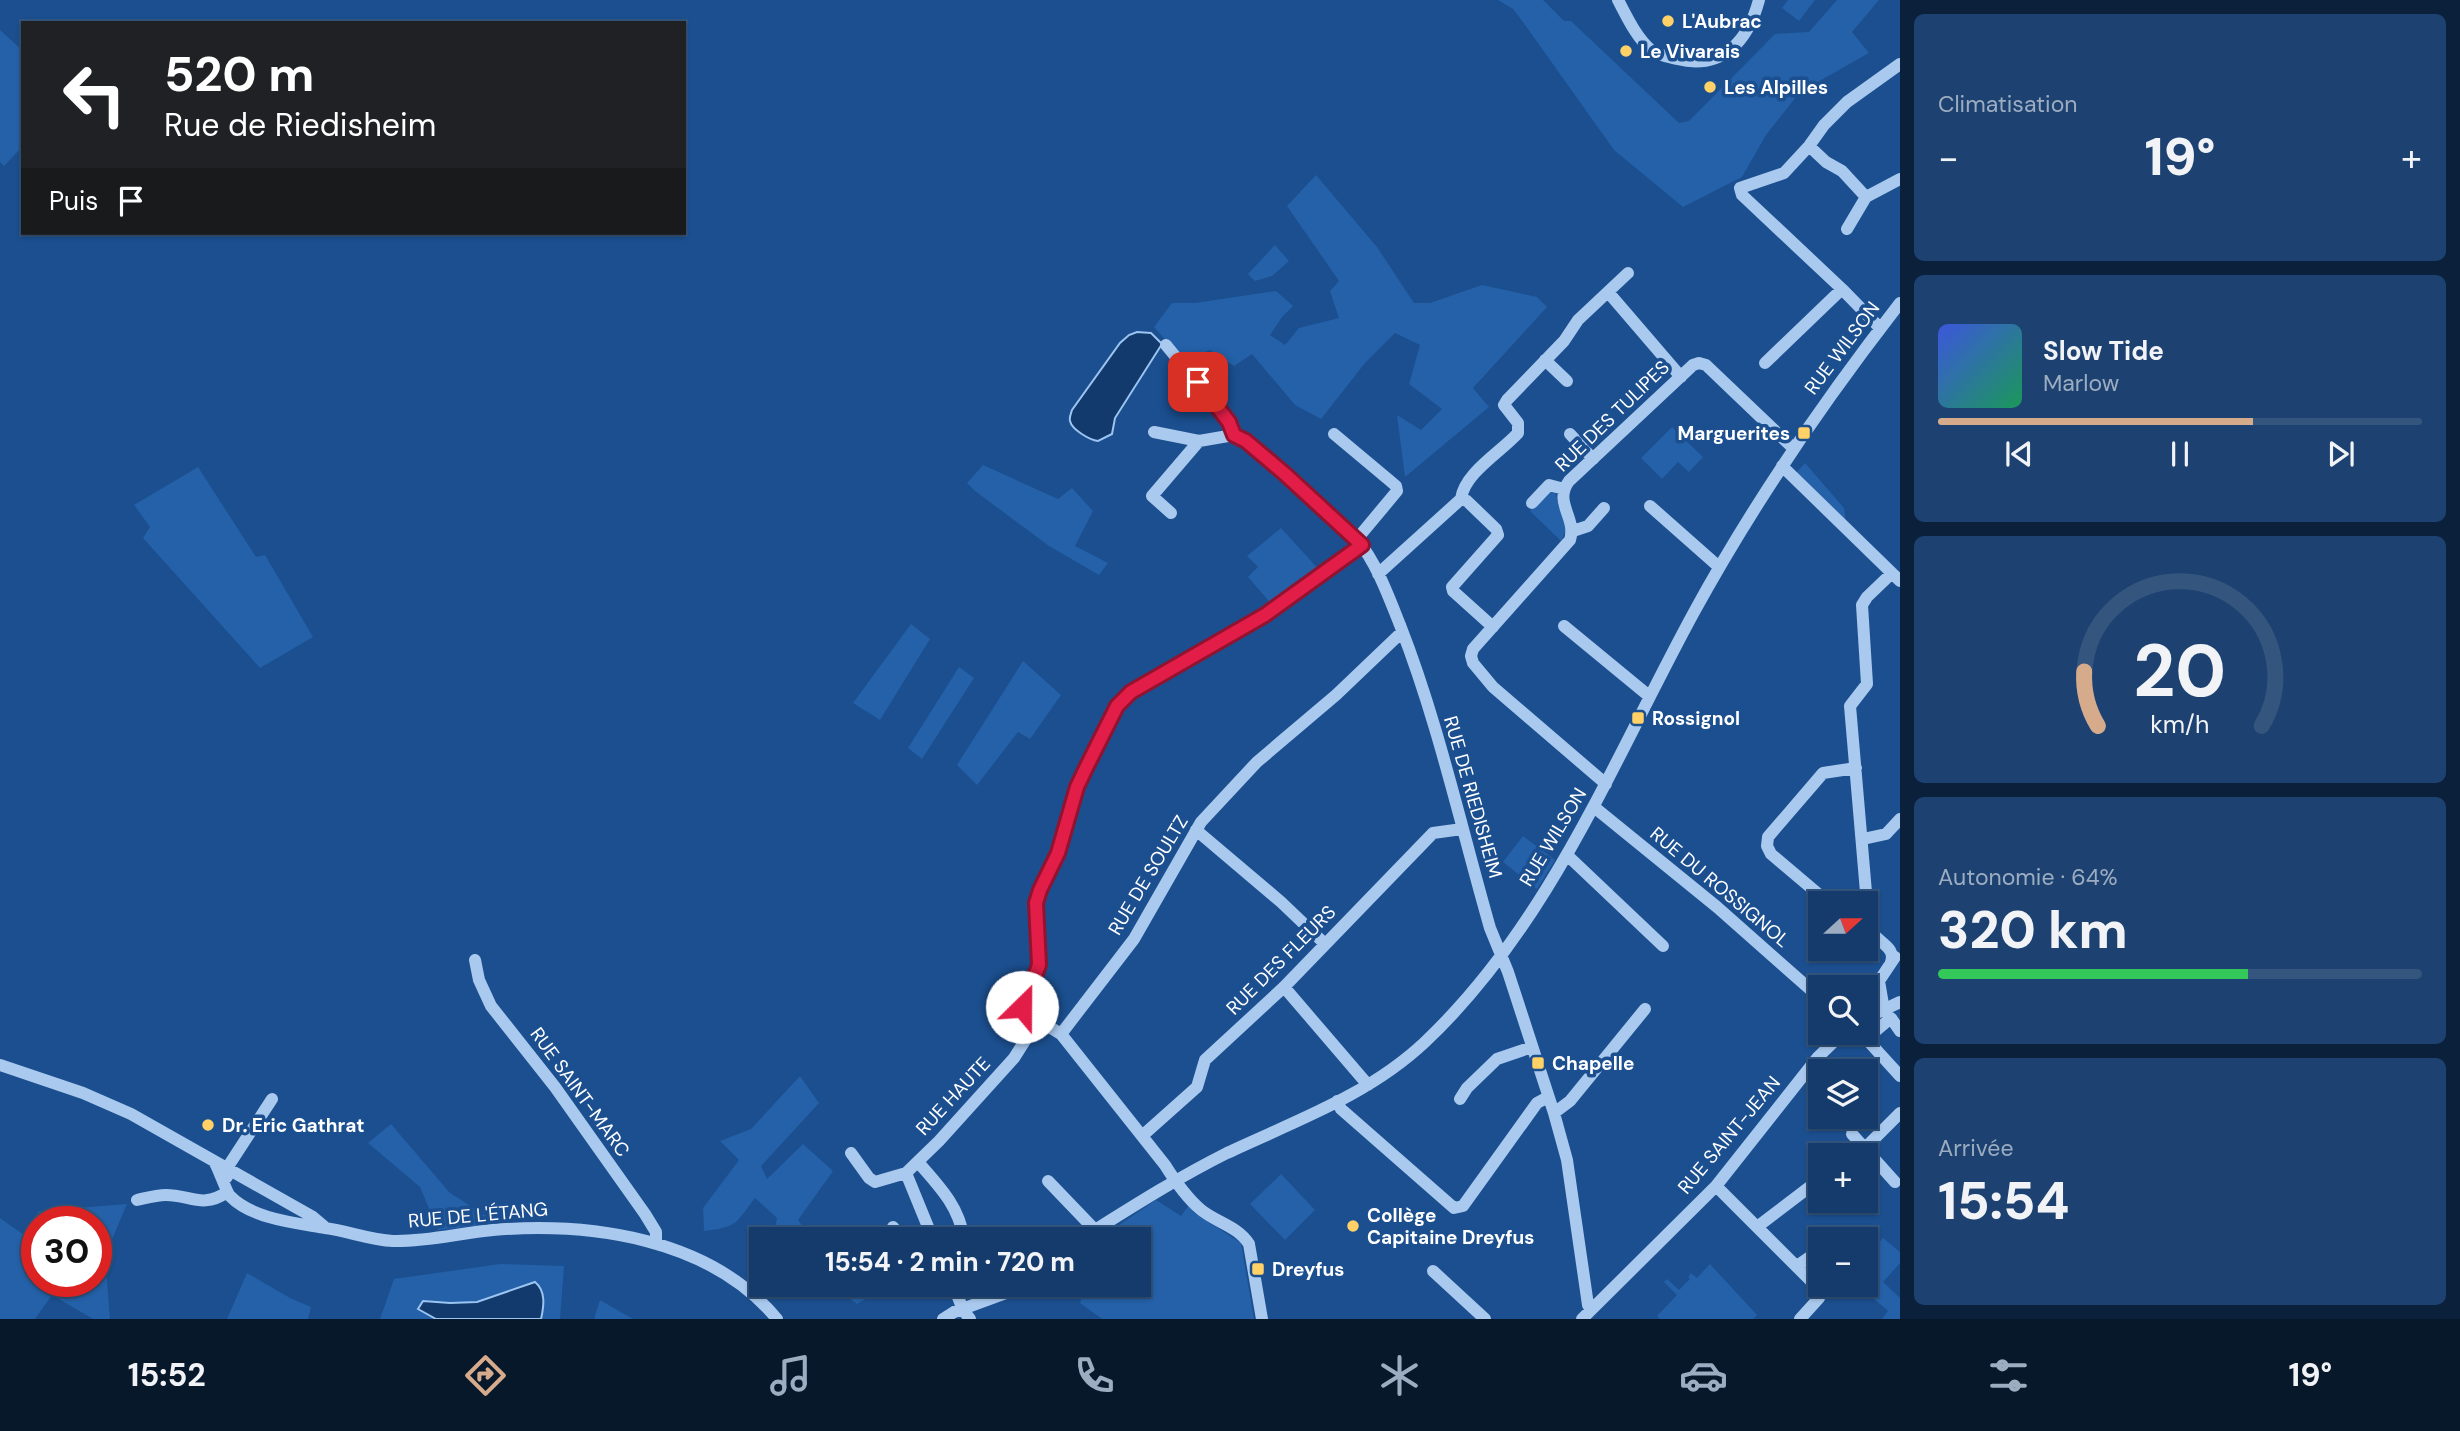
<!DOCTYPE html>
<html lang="fr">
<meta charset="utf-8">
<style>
:root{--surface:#143b6b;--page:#1d4271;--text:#f1f3f6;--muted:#9dadc1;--line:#33557e;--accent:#d6ab8b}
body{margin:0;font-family:"DM Sans",sans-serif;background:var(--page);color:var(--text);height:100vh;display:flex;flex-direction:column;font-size:26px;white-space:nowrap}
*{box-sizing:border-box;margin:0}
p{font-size:23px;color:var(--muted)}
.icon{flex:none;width:38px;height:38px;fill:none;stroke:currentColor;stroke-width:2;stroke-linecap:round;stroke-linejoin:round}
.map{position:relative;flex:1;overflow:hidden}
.panel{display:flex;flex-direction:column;gap:14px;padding:14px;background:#0b203b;width:560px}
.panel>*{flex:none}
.hud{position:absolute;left:21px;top:21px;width:665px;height:214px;border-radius:0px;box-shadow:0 2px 5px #0004,0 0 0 2px var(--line);background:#202124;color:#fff;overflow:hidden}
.needle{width:46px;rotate:69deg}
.fabs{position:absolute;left:1808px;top:891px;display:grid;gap:14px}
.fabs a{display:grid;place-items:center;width:70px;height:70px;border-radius:0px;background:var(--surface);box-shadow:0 2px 5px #0004,0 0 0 2px var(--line);font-size:35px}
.speed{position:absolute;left:21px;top:1206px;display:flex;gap:14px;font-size:35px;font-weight:700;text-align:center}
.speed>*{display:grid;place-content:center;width:91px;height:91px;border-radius:50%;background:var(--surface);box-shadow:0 2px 5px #0004,0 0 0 2px var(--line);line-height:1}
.speed .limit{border:10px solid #d22;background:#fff;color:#111}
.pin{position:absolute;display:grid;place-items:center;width:60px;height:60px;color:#fff;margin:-30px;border-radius:14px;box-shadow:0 4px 10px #0006}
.me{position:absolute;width:77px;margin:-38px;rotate:23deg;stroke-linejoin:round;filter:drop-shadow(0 0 5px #0008)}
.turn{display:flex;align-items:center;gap:24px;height:147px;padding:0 28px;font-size:32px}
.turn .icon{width:91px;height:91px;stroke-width:2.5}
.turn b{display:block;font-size:49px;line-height:60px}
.then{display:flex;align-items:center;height:66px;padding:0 28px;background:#0003;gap:14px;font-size:26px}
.big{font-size:52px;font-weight:800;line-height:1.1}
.panel .tile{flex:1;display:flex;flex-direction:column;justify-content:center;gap:10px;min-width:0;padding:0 24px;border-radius:10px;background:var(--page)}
.panel .dial{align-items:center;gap:0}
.dial svg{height:182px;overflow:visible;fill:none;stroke:var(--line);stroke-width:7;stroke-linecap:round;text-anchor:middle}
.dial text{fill:var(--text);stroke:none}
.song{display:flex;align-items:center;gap:21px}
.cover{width:84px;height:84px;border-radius:10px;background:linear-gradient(135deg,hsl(230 70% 55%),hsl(150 70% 35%))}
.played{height:7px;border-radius:4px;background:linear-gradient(90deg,var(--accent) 65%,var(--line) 65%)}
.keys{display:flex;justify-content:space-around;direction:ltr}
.heat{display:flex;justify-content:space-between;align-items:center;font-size:38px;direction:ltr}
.charge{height:10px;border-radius:5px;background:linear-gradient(90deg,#34c759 64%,var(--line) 0)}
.trip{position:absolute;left:749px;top:1227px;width:402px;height:70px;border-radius:0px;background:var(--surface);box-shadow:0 2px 5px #0004,0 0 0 2px var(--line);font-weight:800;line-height:70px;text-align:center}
.tab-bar{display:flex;height:112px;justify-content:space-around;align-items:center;background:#08182b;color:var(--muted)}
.tab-bar .icon{width:49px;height:49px}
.tab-bar .on{color:var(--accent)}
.tab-bar b{font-size:32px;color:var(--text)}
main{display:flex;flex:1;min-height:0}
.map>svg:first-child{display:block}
.green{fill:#2461a8;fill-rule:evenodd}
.water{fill:#123a6d;stroke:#9cc4f0;stroke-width:2}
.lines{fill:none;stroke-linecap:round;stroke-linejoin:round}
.minor{stroke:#a9c9ee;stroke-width:12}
.route-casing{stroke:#92132f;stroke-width:18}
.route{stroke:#e11d48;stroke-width:12}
.poi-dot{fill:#ffd166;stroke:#1b4f8f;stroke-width:2.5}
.labels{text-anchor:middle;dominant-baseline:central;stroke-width:7;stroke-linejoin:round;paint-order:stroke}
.poi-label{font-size:19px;font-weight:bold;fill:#fff;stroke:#1b4f8f;text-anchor:start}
.street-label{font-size:19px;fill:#fff;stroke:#1b4f8f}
</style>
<main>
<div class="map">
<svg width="1900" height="1319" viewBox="0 0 1900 1319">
<rect width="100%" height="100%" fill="#1b4f8f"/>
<path class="green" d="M1498 0H1543L1564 21H1571L1679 123 1689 121 1775 34 1809 32 1837 0H1879L1852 32 1869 53 1800 92 1766 135 1742 177 1683 207 1614 150 1520 18 1513 9Z
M1788 0H1815L1799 21 1782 8Z
M0 30 23 51V146L4 166 0 162Z
M1316 175 1377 247 1414 303H1430L1482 285 1537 297 1547 307 1473 388 1489 407 1405 477 1397 415 1421 430 1442 409 1409 384 1420 345 1395 333 1365 363 1321 419 1295 405 1252 354 1234 366 1210 350 1184 361 1154 327 1172 303H1195L1276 291 1293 306 1282 317 1270 335 1285 345 1299 328 1339 318 1330 291 1339 281 1287 206Z
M1275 245 1289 261 1272 276 1255 281 1248 274Z
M1672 427 1703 457 1689 472 1678 462 1662 479 1641 458Z
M1805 463 1844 508 1846 523 1796 473Z
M983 465 1058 499 1072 488 1093 511 1075 546 1108 563 1099 575 1049 546 975 491 967 483Z
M198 467 256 557 265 555 313 637 260 668 143 538 150 527 134 505Z
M1549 490 1555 492 1565 525 1566 530 1561 541 1530 511Z
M1281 528 1321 572 1273 606 1248 577 1258 567 1247 556Z
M911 624 930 639 880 720 853 703Z
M1023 661 1061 695 1030 739 1018 732 977 785 957 765Z
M959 667 974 678 922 759 908 748Z
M1523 836 1555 860 1537 889 1503 862Z
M800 1076 819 1103 761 1166 767 1179 803 1144 833 1171 798 1220 812 1239H778L774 1234 777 1218 755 1198C735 1224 738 1227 704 1231L703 1208 739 1160 720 1141 751 1129Z
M391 1124 450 1193 488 1217 489 1224 438 1230 420 1187 368 1143Z
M1281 1174 1315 1210 1285 1240 1250 1204Z
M1156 1200 1181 1216 1189 1205 1193 1212 1241 1243 1254 1319H1102L1080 1303 1084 1291 1073 1285 1139 1284V1239H1098Z
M127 1204 105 1256 110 1319H93L52 1295 35 1319H0V1218L24 1235 39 1211ZM37 1222H96V1281H37Z
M1883 1238 1900 1252V1263L1883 1282 1900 1298V1319H1882L1888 1311 1858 1285 1866 1284V1257Z
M500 1264 564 1266 560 1319H380L394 1279Z
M1710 1264 1757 1315 1753 1319H1660L1657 1316 1677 1295 1664 1282 1667 1279 1679 1290 1690 1279 1688 1277 1691 1273 1697 1278Z
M247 1273 290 1298 311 1307 308 1319H227Z
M832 1285H870V1296L857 1304Z
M600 1300 633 1319H594Z"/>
<path class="water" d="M1137 332 1151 333 1162 344 1115 418 1112 434 1098 441C1090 440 1072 430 1070 421 1069 418 1071 413 1072 410L1120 343 1129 335Z
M535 1282C546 1291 544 1306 541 1319H436L418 1309 423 1301 450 1303 477 1302Z"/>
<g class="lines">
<path class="minor" d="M1618 0C1627 17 1636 37 1651 50 1658 55 1668 57 1677 59 1723 70 1748 41 1759 0
M1809 146 1826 162 1842 171 1866 197
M1847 229 1866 197 1900 179
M1608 292 1681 377
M1880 328 1842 289 1742 195 1740 188 1784 173 1809 146 1824 125 1847 102 1900 64
M1166 345 1229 422 1234 435 1246 441 1357 539C1377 564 1388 595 1400 625 1438 722 1461 827 1490 928L1508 972 1554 1113 1567 1160 1588 1305 1591 1310
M1545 360 1567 381
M1765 363 1842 289
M1154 432 1199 441 1234 435
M1334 434 1389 480 1396 486 1397 491 1357 539
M1570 434 1593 459
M1782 466 1900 581
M1461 499 1467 501 1496 529 1498 535 1452 587 1453 591 1493 627
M1532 503 1549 485 1564 489
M1650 506 1719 567
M1171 513 1152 496 1199 441
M1573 531 1588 526 1604 508
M1378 574 1461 499C1464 473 1501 452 1518 433V423L1504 405 1507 400 1564 341 1578 320 1628 273
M1564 626 1649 696
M1606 784 1493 687 1473 663 1471 656 1473 649 1570 540C1577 517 1553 503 1569 481L1693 365 1699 363 1706 365 1793 448
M1594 807 1717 907 1820 998
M1196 830 1281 902 1325 944
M1863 839 1886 834 1900 819
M1567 855 1663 946
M1829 903 1771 854 1767 846 1768 837 1823 773 1856 768
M475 960 479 980 491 1006 555 1087 645 1214 656 1232V1244
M1891 962C1897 946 1874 942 1869 927L1850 706 1867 684 1862 605 1867 597 1892 573
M1284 987 1368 1085
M1884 1010 1879 981 1895 957
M1866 1018 1900 1002
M1860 1032 1900 1076
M1061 1034 1134 939 1201 822 1257 762 1336 695 1402 632
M1866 1039 1891 1018 1900 1031
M0 1065 83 1093 131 1114 313 1217 326 1228
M1460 1099 1467 1088 1497 1059 1532 1047
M1337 1101 1341 1109 1454 1208 1463 1206 1537 1103 1548 1097
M1554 1113 1570 1101 1645 1009
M1852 1134 1895 1182
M1142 1136 1197 1087 1205 1060 1284 987 1433 833 1462 829
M851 1153 869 1178 875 1182 906 1173 939 1141 1014 1058 1038 1020
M1858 1155 1900 1113
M918 1162C939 1186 959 1206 964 1239
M215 1163C219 1170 227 1193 230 1196 252 1219 296 1223 325 1228 348 1231 370 1240 393 1241 426 1242 460 1233 493 1230 591 1222 710 1238 777 1319
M906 1173 933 1239
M227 1177 229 1165 272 1099
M1048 1181 1095 1230
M1716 1186 1820 1290 1819 1298 1800 1319
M137 1200C146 1198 156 1195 166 1195 190 1195 203 1209 227 1192
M893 1227 904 1239
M1757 1227 1820 1179
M1086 1239 1095 1230C1138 1203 1181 1176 1227 1153 1295 1121 1369 1095 1425 1042 1549 925 1613 761 1693 614 1753 504 1823 402 1900 303
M1837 1239 1846 1233
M1797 1266 1820 1250
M1433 1271 1485 1319
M953 1284 963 1310 970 1319
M943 1319 954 1312 1031 1284
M1262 1319 1249 1244C1238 1226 1215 1222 1200 1209 1186 1197 1175 1181 1165 1165L1061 1034 1038 1020 1022 1007 1021 1001 1032 983 1039 965 1036 903 1040 890 1058 853 1077 787 1086 768 1117 706 1131 692 1265 615 1362 545
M1582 1319 1716 1186 1818 1057 1844 1032"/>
</g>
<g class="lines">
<defs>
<path id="route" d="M1022 1007 1021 1001 1032 984 1039 965 1036 903 1040 890 1058 853 1077 787 1086 768 1117 706 1131 692 1265 615 1362 545 1285 474 1246 441 1234 435 1229 422 1198 382"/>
</defs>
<use href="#route" class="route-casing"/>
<use href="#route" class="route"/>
</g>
<g class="poi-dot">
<circle cx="1668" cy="21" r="7"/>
<circle cx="1626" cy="51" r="7"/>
<circle cx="1710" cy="87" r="7"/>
<rect x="1797" y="426" width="14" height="14" rx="3.5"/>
<rect x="1631" y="711" width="14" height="14" rx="3.5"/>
<rect x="1531" y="1056" width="14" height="14" rx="3.5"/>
<circle cx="208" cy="1125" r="7"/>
<circle cx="1353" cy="1226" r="7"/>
<rect x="1251" y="1262" width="14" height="14" rx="3.5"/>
</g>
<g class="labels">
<g class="poi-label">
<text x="1682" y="21">L'Aubrac</text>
<text x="1640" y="51">Le Vivarais</text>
<text x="1724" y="87">Les Alpilles</text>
<text x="1790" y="433" text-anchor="end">Marguerites</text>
<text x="1652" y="718">Rossignol</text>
<text x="1552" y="1063">Chapelle</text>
<text x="222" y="1125">Dr. Eric Gathrat</text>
<text x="1367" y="1215">Collège<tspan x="1367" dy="22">Capitaine Dreyfus</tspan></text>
<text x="1272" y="1269">Dreyfus</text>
</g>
<g class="street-label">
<text transform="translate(1842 348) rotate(-53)">RUE WILSON</text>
<text transform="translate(1612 416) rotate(-44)">RUE DES TULIPES</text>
<text transform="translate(1473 797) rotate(74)">RUE DE RIEDISHEIM</text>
<text transform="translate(1553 837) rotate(-59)">RUE WILSON</text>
<text transform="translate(1148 875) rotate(-59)">RUE DE SOULTZ</text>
<text transform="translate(1720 887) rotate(40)">RUE DU ROSSIGNOL</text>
<text transform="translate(1281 960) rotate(-45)">RUE DES FLEURS</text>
<text transform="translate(580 1092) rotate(54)">RUE SAINT-MARC</text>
<text transform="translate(953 1096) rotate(-47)">RUE HAUTE</text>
<text transform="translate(1729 1135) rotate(-50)">RUE SAINT-JEAN</text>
<text transform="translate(478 1215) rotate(-5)">RUE DE L'ÉTANG</text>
</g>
</g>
</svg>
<div class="fabs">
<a><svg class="needle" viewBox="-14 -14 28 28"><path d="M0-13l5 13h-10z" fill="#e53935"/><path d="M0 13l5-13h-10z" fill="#9dadc1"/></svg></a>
<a><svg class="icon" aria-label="search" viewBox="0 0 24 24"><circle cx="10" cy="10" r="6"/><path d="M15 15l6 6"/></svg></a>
<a><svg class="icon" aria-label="layers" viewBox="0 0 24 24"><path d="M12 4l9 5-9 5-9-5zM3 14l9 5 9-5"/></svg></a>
<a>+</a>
<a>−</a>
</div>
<div class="speed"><div class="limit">30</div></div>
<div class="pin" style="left:1198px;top:382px;background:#d93025"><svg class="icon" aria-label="arrive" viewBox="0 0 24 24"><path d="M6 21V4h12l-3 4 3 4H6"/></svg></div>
<svg class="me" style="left:1022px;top:1007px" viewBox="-20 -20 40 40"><circle r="19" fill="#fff"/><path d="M0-13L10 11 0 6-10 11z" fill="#e11d48"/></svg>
<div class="trip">15:54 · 2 min · 720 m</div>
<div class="hud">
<div class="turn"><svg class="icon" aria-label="left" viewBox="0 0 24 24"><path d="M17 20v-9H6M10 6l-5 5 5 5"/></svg><div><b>520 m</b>Rue de Riedisheim</div></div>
<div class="then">Puis<svg class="icon" aria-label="arrive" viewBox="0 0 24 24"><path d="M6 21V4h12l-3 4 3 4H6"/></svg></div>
</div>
</div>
<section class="panel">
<div class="tile"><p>Climatisation</p>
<div class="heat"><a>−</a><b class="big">19°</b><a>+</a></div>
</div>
<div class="tile">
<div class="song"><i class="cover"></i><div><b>Slow Tide</b><p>Marlow</p></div></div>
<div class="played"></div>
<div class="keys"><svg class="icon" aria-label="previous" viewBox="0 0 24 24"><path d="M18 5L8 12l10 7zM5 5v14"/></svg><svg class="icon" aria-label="pause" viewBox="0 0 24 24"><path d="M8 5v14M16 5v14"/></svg><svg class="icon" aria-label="next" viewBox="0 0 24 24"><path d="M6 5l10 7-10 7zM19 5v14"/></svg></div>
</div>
<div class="tile dial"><svg viewBox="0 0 100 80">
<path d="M14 69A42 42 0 1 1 86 69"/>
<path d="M14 69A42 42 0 0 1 8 45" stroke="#d6ab8b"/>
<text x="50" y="56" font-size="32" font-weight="700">20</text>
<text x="50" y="72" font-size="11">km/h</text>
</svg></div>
<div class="tile"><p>Autonomie · 64%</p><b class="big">320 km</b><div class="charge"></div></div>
<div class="tile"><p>Arrivée</p><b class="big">15:54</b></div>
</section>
</main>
<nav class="tab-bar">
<b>15:52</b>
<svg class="icon on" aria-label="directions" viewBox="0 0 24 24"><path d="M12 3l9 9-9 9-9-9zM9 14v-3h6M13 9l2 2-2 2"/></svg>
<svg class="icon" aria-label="music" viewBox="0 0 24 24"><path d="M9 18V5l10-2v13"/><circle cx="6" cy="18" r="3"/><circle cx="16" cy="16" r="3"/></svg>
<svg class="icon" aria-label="phone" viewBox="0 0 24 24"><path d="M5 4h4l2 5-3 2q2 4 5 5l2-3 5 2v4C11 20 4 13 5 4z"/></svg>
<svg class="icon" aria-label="climate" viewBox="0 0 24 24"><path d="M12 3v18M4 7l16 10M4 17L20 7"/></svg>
<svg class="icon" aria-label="car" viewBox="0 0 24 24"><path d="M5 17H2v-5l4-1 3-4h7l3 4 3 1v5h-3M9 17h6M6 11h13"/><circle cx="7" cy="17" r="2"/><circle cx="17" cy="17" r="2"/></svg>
<svg class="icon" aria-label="filters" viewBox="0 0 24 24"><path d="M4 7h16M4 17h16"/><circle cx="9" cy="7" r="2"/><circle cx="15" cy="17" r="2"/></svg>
<b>19°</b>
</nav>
